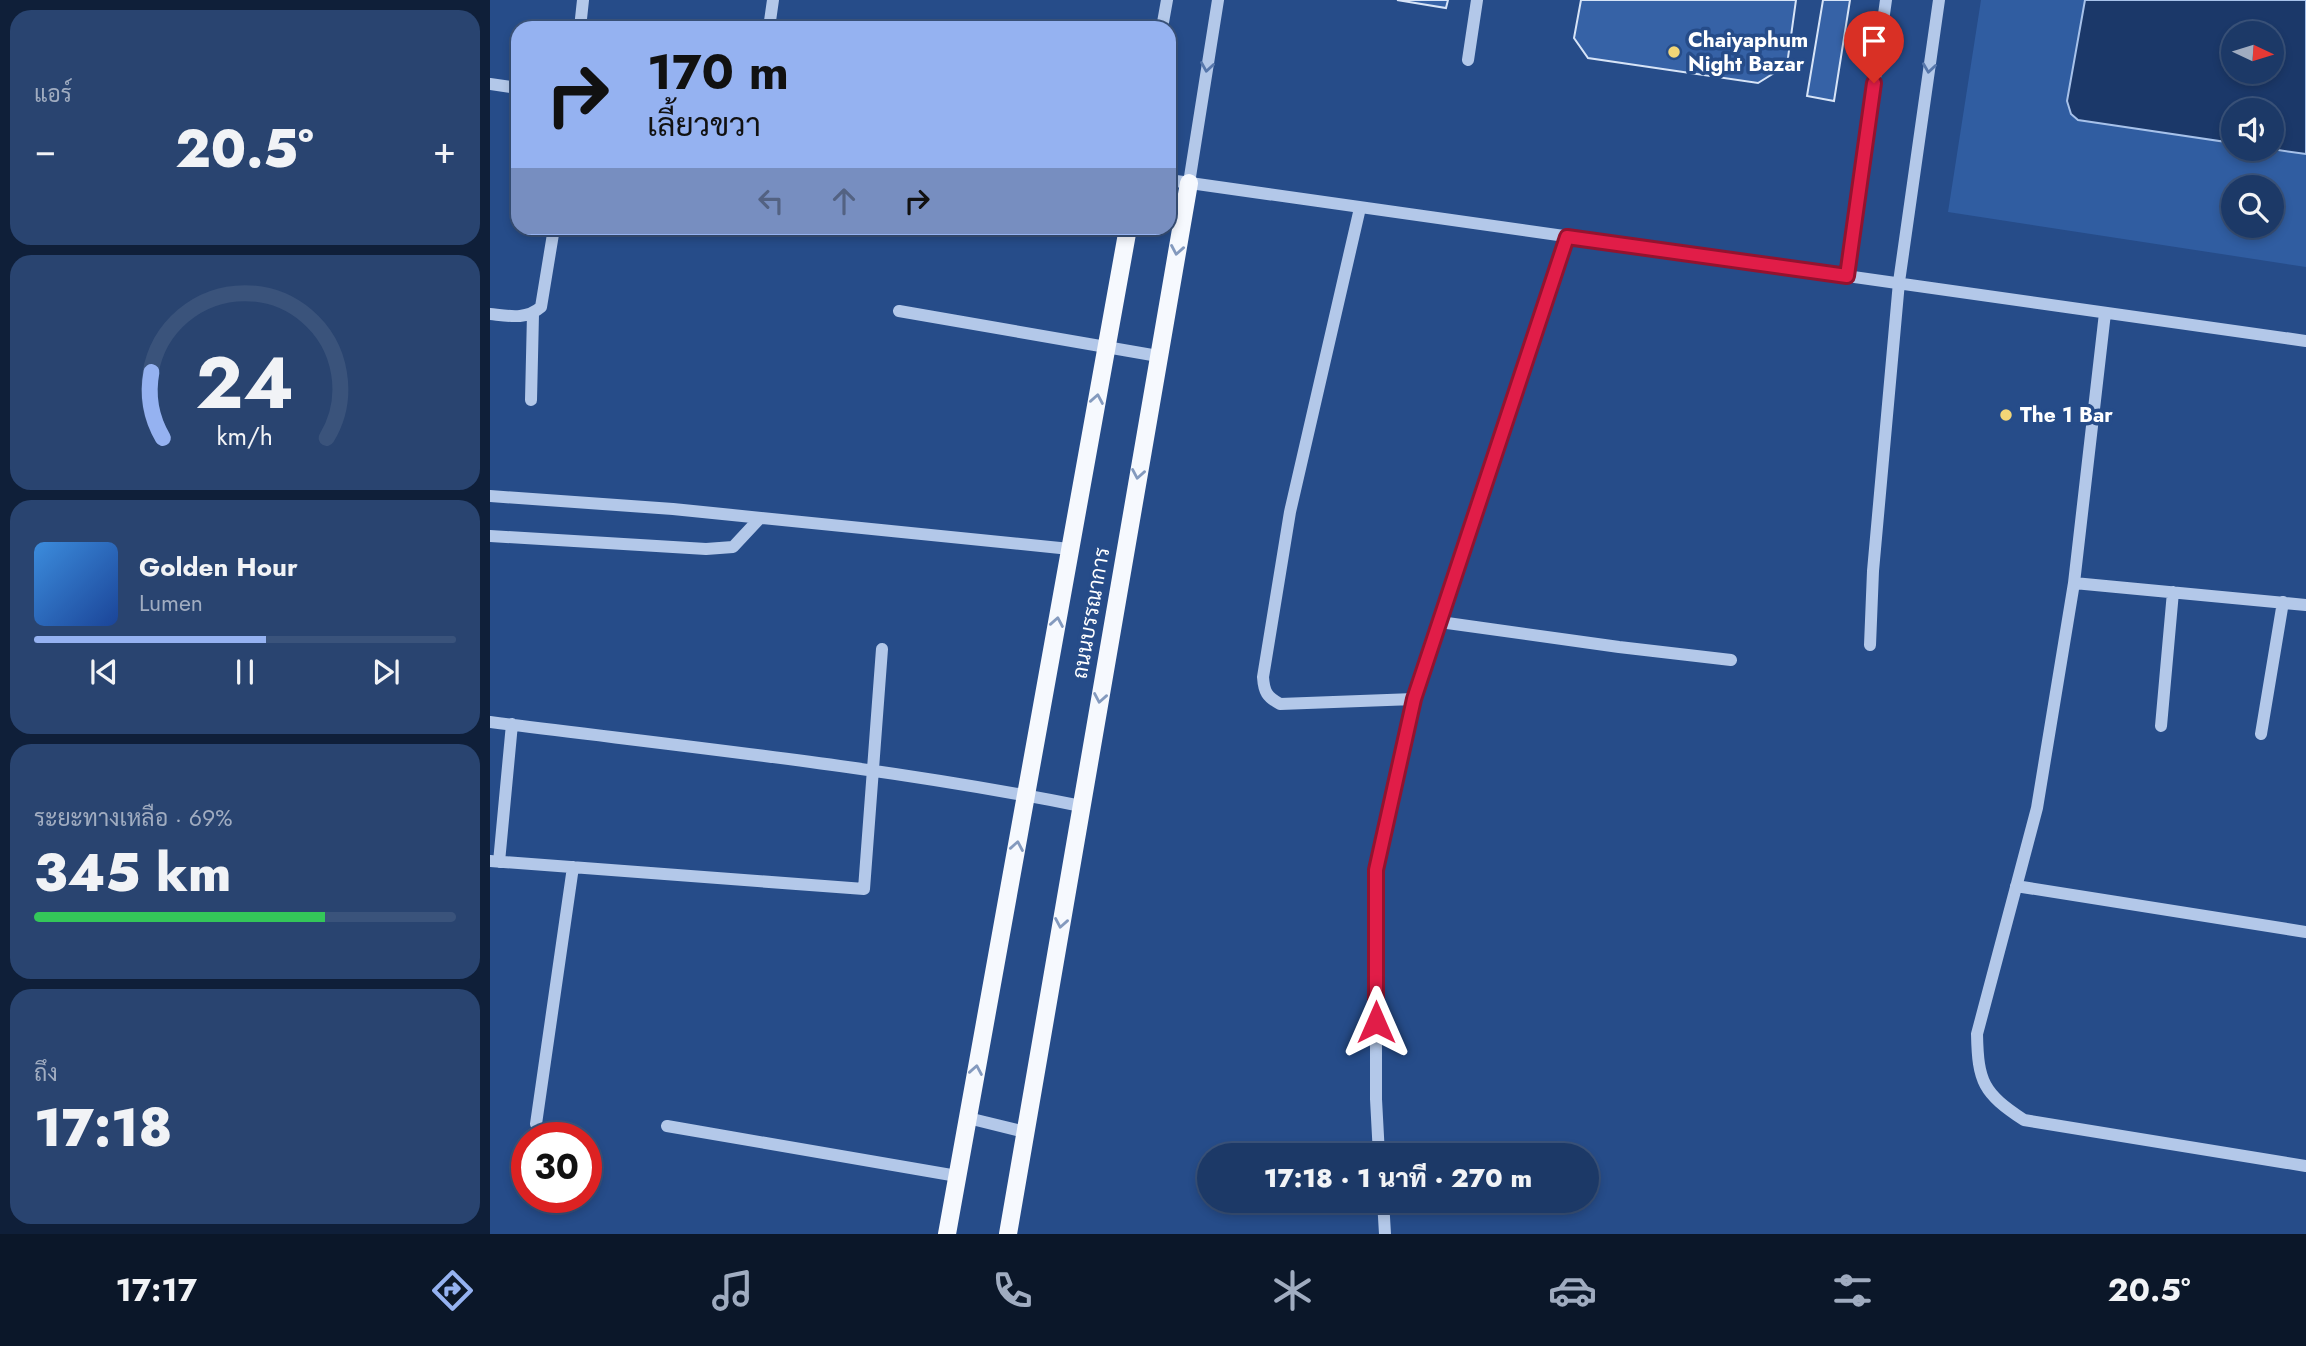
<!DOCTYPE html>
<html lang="th">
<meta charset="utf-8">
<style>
:root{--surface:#1c3967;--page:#294470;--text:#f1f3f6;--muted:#a0acc0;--line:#3a537b;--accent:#95b2f1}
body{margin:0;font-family:Jost,Sarabun,sans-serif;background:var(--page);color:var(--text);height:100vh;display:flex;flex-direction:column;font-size:26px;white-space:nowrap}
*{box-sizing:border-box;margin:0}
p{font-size:23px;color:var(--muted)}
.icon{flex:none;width:38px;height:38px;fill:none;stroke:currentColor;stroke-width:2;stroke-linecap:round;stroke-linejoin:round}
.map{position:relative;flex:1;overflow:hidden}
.drawer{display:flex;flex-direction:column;gap:10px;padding:10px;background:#0f1f39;width:490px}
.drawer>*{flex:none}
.guide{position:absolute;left:21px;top:21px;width:665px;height:214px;border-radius:21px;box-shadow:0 4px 10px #0003,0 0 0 2px var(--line);background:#95b2f1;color:#111;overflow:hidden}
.needle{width:46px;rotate:94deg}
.tools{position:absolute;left:1731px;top:21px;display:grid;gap:14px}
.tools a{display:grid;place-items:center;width:63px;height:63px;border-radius:50%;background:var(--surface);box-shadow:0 4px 10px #0003,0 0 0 2px var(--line);font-size:35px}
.speed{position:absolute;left:21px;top:1122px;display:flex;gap:14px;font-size:35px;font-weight:700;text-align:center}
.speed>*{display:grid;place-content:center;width:91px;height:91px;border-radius:50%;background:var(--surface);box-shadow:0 4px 10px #0003,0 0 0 2px var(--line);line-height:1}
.speed .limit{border:10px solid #d22;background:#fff;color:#111}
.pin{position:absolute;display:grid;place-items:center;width:60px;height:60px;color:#fff;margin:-72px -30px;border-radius:50% 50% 50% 0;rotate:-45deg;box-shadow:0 0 7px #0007}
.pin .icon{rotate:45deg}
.me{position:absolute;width:77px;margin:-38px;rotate:0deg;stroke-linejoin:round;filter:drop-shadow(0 0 5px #0008)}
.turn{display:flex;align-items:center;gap:24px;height:147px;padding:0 21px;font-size:32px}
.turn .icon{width:91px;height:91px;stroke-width:2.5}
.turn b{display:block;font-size:49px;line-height:60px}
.lanes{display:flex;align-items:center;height:66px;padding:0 21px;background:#0003;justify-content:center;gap:35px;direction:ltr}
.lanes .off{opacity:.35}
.big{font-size:52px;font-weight:800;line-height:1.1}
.drawer .widget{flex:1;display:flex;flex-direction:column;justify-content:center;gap:10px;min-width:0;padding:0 24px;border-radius:21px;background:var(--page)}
.drawer .dial{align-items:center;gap:0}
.dial svg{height:182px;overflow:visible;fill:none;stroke:var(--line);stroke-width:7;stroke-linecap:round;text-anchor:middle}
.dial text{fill:var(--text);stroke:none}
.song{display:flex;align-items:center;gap:21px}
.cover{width:84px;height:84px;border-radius:10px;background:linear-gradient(135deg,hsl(210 70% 55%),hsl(220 70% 35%))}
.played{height:7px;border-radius:4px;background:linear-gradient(90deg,var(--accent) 55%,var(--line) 55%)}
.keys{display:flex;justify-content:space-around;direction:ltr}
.heat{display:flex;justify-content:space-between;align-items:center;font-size:38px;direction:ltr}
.charge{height:10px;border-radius:5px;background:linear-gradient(90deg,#34c759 69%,var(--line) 0)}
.trip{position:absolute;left:707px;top:1143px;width:402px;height:70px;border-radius:35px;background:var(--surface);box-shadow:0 4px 10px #0003,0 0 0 2px var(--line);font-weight:800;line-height:70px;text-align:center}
.tab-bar{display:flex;height:112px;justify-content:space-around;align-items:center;background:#0b1729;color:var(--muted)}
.tab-bar .icon{width:49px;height:49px}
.tab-bar .active{color:var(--accent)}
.tab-bar b{font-size:32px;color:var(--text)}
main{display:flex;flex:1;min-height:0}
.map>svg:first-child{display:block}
.green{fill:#305da1;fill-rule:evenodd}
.water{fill:#1b3869;stroke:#a7c2ea;stroke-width:2;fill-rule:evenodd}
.building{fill:#3662a6;stroke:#d7e4f7;stroke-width:2}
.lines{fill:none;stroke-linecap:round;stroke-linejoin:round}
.minor{stroke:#b3c8e9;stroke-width:12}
.major{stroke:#f6f9fe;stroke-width:18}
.oneway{stroke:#5777ab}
.oneway2{stroke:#849abe}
.route-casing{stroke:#92132f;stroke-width:18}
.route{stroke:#e11d48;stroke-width:12}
.poi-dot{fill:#f3d677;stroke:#264c89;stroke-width:2.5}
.labels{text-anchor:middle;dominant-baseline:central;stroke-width:7;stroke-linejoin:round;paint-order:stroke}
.poi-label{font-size:21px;font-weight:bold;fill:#fff;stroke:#264c89;text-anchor:start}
.street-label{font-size:21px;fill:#fff;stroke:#264c89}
</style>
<main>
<section class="drawer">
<div class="widget"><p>แอร์</p>
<div class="heat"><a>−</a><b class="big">20.5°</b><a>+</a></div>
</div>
<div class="widget dial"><svg viewBox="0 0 100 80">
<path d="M14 69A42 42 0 1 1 86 69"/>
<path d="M14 69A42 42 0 0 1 9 40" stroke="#95b2f1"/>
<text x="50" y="56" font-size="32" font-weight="700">24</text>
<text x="50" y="72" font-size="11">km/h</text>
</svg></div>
<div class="widget">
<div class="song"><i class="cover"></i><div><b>Golden Hour</b><p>Lumen</p></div></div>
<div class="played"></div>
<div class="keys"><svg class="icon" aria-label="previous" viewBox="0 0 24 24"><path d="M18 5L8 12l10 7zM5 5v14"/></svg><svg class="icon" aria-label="pause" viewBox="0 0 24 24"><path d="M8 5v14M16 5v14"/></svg><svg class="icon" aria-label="next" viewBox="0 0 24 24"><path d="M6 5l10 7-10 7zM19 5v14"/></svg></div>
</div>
<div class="widget"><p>ระยะทางเหลือ · 69%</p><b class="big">345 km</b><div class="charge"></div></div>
<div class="widget"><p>ถึง</p><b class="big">17:18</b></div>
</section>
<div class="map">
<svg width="1816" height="1234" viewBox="0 0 1816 1234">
<rect width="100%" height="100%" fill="#264c89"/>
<path class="green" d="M1491 0H1816V267L1458 212ZM1743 33H1782V72H1743ZM1743 110H1782V149H1743ZM1743 187H1782V226H1743Z"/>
<path class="water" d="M1595 0H1816V154L1781 149 1782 110H1743V143L1588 120 1581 114 1577 101ZM1743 33H1782V72H1743Z"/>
<path class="building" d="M907 0H958L956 8Z
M1091 0H1306L1297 65 1268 83 1098 58 1084 38Z
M1333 0H1360L1344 101 1317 96Z"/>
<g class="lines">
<path class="minor" d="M90 28 93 0
M279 28 283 0
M672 28 677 0
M978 60 987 0
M0 84 28 88
M679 180 1816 341
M699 183 728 0
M870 208 800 512 773 677C774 692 777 697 790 704L924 699
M1357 276 1396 0
M409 311 668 356
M1615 313 1584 583 1547 808 1487 1034C1488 1082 1493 1093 1534 1120L1816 1166
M0 314C19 316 36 320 51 307L64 228
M41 400 43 314
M0 496 183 509 580 549
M0 536 216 549 243 547 270 518
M1584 583 1816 605
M950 622 1129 647 1241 660
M1380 645 1383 571 1409 282 1449 0
M0 722C197 747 396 767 591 806
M1671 726 1683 592
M1771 734 1793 602
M0 861 374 889 392 649
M9 862 22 724
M1526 886 1816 932
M478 1118 535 1132
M46 1124 83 867
M177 1126 467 1176
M889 1155 886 1099V869L924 699 1077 237
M893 1200 895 1234"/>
<path class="major" d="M457 1234 638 228
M518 1234 699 183"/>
</g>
<defs><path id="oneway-chevron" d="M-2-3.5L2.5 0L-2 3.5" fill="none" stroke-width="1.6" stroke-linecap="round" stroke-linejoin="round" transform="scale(1.75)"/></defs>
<g class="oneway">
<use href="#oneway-chevron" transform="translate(717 67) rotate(99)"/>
<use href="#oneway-chevron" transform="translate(1439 68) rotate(98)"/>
</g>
<g class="oneway2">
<use href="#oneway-chevron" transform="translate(687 250) rotate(100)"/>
<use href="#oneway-chevron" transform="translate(607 399) rotate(-80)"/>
<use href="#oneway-chevron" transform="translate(648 474) rotate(100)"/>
<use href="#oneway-chevron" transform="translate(567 622) rotate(-80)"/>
<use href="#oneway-chevron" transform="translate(610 698) rotate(100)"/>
<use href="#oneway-chevron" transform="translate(527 846) rotate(-80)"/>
<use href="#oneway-chevron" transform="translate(571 923) rotate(100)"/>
<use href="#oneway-chevron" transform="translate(486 1070) rotate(-80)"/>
</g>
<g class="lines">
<defs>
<path id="route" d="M886 1022V870L924 699 1077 237 1357 276 1384 83"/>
</defs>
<use href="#route" class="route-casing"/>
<use href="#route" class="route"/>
</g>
<g class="poi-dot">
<circle cx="1184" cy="52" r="7"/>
<circle cx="1516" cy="415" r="7"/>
</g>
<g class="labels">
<g class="poi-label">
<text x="1198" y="40">Chaiyaphum<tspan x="1198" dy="24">Night Bazar</tspan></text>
<text x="1530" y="415">The 1 Bar</text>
</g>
<g class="street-label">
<text transform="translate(601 613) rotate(-80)">ถนนบรรณาการ</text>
</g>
</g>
</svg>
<div class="tools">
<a><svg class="needle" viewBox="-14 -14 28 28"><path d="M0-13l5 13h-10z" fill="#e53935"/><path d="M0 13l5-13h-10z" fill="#a0acc0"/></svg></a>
<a><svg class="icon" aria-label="sound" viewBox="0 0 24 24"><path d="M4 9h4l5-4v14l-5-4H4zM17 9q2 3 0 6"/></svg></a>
<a><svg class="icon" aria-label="search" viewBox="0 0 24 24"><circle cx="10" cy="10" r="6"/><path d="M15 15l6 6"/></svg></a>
</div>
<div class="speed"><div class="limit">30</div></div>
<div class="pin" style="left:1384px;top:83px;background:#d93025"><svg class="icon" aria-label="arrive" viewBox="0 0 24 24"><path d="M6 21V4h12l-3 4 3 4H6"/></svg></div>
<svg class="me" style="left:886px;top:1022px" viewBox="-20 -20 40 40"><path d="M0-17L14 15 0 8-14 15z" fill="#e11d48" stroke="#fff" stroke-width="4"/></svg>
<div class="trip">17:18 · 1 นาที · 270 m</div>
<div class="guide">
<div class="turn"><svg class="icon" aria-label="right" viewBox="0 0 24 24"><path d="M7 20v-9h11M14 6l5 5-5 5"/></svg><div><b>170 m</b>เลี้ยวขวา</div></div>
<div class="lanes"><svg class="icon off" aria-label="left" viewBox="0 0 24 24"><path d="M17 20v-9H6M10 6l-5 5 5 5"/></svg><svg class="icon off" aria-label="ahead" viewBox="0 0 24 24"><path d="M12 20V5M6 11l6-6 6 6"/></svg><svg class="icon" aria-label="right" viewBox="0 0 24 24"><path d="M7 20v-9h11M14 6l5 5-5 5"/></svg></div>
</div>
</div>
</main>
<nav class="tab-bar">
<b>17:17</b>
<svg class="icon active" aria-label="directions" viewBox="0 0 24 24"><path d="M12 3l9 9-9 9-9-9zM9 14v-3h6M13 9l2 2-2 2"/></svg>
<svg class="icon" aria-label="music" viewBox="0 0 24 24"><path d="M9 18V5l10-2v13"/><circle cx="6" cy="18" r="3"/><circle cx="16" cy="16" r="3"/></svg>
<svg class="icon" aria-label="phone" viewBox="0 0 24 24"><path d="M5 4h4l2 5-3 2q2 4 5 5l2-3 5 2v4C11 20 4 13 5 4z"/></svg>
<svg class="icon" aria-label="climate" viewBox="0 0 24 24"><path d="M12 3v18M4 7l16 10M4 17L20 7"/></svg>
<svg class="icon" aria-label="car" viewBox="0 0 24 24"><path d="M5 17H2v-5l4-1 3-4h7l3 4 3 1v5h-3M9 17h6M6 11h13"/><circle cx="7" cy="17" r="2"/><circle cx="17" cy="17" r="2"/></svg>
<svg class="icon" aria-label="filters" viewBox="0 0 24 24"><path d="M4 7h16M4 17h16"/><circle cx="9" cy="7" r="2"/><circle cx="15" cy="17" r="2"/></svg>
<b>20.5°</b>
</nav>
